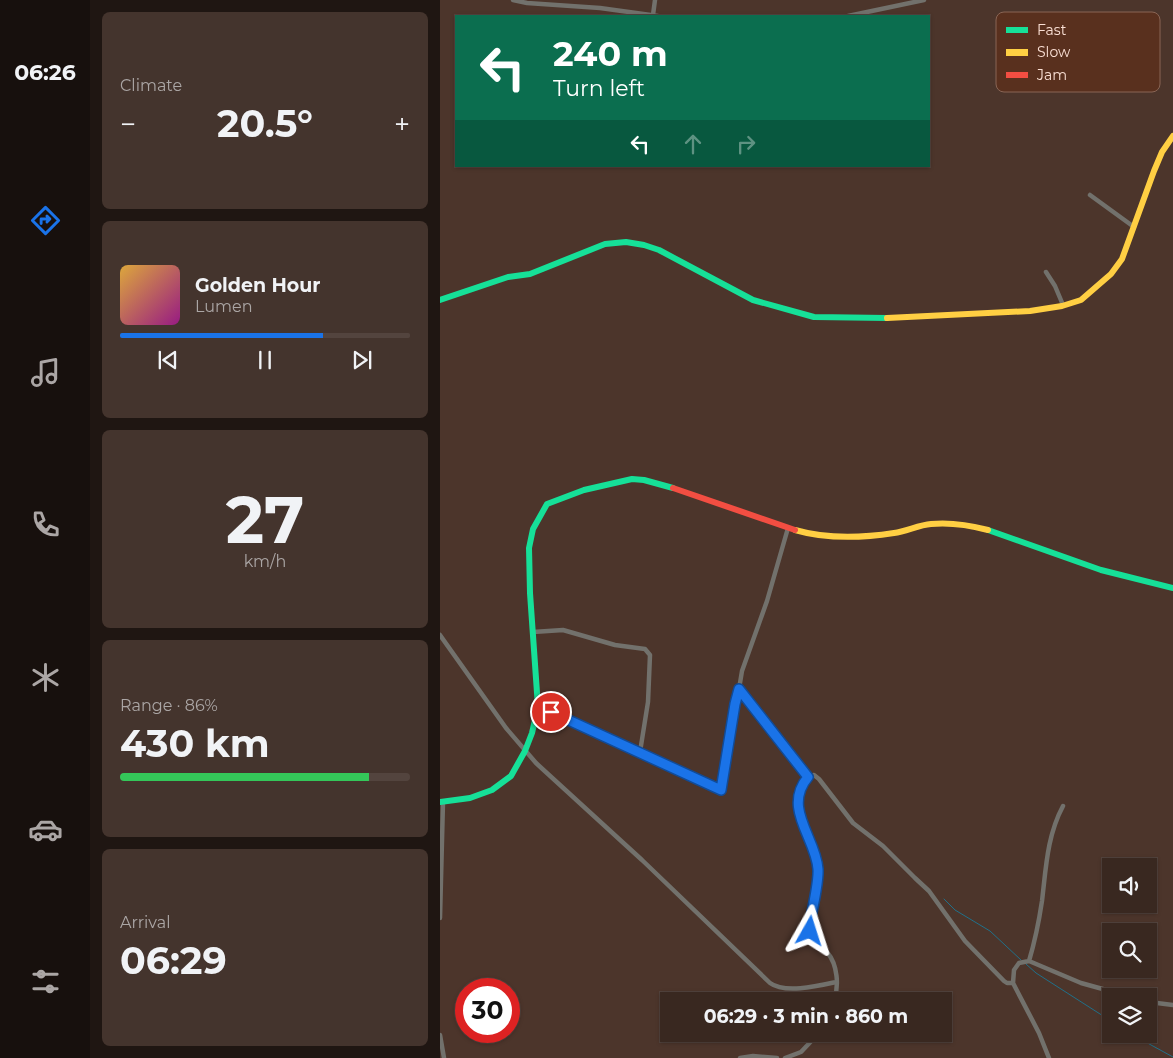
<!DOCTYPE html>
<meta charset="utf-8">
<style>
:root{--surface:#392820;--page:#44342d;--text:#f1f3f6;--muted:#aba6a5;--line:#53443e;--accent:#1a73e8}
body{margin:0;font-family:Montserrat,sans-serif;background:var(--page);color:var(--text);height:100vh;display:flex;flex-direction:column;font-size:19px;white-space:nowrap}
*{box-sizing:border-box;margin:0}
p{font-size:16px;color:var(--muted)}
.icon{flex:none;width:28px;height:28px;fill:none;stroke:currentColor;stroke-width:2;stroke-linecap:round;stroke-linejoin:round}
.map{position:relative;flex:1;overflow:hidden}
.sheet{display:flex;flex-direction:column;gap:12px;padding:12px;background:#1f1612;width:350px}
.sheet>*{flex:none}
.guide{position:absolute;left:15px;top:15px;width:475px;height:152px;border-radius:0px;box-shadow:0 1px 4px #0004,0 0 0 1px var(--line);background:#0b6e4f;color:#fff;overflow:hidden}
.controls{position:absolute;left:662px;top:858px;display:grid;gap:10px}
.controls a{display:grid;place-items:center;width:55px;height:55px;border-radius:0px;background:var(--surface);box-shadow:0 1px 4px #0004,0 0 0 1px var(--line);font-size:25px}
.speed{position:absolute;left:15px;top:978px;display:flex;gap:10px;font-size:25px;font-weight:700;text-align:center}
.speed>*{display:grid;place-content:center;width:65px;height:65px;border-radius:50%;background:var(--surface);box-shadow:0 1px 4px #0004,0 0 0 1px var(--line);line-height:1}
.speed .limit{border:8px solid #d22;background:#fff;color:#111}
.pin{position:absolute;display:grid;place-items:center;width:42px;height:42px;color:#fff;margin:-21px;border:2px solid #fff;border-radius:50%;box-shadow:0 1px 5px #0007}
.me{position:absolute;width:55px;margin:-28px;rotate:6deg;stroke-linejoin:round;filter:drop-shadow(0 0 4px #0008)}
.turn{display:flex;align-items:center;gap:18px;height:105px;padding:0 15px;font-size:22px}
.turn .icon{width:65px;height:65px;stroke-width:2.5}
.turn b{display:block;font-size:35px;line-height:42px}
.lanes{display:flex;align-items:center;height:48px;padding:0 15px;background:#0003;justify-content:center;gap:25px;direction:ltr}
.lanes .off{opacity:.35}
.big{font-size:38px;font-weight:700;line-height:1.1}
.sheet .card{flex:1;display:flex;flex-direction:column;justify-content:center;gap:8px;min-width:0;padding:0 18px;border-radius:8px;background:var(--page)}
.sheet .dial{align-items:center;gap:0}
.dial b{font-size:65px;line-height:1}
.song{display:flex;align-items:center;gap:15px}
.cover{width:60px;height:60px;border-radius:8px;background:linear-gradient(135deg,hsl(40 70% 55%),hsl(310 70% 35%))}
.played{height:5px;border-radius:2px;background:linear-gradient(90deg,var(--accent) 70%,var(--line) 70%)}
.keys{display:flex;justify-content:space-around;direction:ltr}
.heat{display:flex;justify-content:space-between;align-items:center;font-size:28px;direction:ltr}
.charge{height:8px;border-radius:4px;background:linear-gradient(90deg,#34c759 86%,var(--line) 0)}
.trip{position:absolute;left:220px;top:992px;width:292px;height:50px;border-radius:0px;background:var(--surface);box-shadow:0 1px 4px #0004,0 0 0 1px var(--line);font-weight:700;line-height:50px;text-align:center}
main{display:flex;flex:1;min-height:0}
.tabs{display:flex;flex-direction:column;width:90px;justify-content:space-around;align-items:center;background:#17100d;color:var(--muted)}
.tabs .icon{width:35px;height:35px}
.tabs .current{color:var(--accent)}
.tabs b{font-size:22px;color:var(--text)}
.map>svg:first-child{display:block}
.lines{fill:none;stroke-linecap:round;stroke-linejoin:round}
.stream{stroke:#217089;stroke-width:1}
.street{stroke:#72716c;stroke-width:4.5}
.fast{stroke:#16e098;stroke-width:6}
.slow{stroke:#ffcf43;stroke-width:6}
.jam{stroke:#f24e42;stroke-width:6}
.route-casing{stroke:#114b97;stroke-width:12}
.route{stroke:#1a73e8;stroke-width:9}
.key{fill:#59301e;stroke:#896555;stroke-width:1}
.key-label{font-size:14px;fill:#fadfd4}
</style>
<main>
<nav class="tabs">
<b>06:26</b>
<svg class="icon current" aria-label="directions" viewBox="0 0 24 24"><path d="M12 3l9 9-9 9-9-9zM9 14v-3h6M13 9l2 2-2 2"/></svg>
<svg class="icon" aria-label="music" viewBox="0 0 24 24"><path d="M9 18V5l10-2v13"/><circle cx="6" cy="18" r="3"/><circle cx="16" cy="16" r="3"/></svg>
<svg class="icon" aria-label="phone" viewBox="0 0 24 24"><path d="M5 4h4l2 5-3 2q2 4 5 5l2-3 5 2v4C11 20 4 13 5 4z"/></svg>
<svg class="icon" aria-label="climate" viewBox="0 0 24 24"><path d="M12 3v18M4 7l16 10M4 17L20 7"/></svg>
<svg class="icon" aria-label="car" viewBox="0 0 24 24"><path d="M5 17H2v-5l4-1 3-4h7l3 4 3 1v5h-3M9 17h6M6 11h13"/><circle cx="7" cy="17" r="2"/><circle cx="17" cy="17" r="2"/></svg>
<svg class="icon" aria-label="filters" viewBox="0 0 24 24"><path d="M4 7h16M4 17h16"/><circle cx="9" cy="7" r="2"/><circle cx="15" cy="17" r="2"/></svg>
</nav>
<section class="sheet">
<div class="card"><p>Climate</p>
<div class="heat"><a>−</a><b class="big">20.5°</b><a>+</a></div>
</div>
<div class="card">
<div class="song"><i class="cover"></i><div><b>Golden Hour</b><p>Lumen</p></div></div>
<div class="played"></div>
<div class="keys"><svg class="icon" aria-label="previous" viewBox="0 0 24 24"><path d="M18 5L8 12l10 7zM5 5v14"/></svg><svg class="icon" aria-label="pause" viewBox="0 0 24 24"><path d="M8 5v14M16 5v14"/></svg><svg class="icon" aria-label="next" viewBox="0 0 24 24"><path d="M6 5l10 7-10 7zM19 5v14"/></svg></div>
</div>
<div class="card dial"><b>27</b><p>km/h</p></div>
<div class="card"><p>Range · 86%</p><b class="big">430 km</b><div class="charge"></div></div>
<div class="card"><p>Arrival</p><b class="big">06:29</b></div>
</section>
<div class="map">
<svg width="733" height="1058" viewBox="0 0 733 1058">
<rect width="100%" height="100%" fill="#4c352b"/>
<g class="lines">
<path class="stream" d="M504 899 515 910 550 931 581 960
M586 964 596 973 671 1021
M691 1034 733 1057"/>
<path class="street" d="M73 0 87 3 160 8 218 16
M213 15 215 0
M408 16 484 0
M650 195 694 227
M606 272 615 286 623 305
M348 528 327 601 302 671 299 689 368 777
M93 632 123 630 175 645 205 649 210 655 208 702 200 752
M0 635 66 728 96 763 202 860 330 983C345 994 378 986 396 982
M98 707 124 717 281 790 295 704 299 689
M0 918 3 802
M589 961C595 941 599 921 602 901 606 868 607 836 623 806
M394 1001C399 986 398 965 387 952 379 944 371 938 369 926L378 870 376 859 358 807 361 790 365 781 369 776 374 775 379 779 413 823 443 846 475 878 489 891 525 941 564 981 567 983H573
M709 1002 733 1005
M0 1035 4 1058
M300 1058 313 1056 337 1058
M345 1058 361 1052 378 1034
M609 1058 599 1033 573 983 574 970 579 963 589 961 641 983 688 996"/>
<path class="fast" d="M0 300 68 277 90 274 165 244 186 242 204 245 219 250 313 300 374 317 447 318
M548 530 661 570 733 588
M0 802 30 798 52 790 71 776 85 751 92 733 98 707 90 593 89 548 93 529 107 504 144 490 192 479 204 480 233 488"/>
<path class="slow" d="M447 318 590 311 622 306 641 300 671 274 682 259 714 171 722 152 733 136
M355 530C386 539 422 538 454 533 467 531 479 525 491 524 511 522 529 525 548 530"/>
<path class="jam" d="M233 488 355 530"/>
</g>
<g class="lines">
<defs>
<path id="route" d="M111 712 281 790 295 704 299 689 368 777C342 808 376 838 378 869 379 882 372 912 369 926L370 931"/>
</defs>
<use href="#route" class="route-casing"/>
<use href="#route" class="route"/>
</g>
<rect x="556" y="12" width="164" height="80" rx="8" class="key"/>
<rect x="566" y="27" width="22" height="6" fill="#16e098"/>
<rect x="566" y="49" width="22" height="7" fill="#ffcf43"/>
<rect x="566" y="72" width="22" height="6" fill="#f24e42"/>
<g class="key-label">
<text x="597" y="35">Fast</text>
<text x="597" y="57">Slow</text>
<text x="597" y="80">Jam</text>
</g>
</svg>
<div class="controls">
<a><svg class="icon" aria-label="sound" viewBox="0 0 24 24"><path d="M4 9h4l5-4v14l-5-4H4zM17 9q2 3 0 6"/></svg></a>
<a><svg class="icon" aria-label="search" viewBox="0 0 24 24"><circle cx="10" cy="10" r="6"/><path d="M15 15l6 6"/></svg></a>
<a><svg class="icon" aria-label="layers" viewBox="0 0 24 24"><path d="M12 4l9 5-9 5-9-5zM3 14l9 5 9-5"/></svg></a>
</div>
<div class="speed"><div class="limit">30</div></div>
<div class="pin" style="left:111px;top:712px;background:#d93025"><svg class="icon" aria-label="arrive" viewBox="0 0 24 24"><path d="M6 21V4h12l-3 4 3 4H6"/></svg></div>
<svg class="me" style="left:370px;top:931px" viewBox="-20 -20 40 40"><path d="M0-17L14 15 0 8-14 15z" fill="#1a73e8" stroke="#fff" stroke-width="4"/></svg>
<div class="trip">06:29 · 3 min · 860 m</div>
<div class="guide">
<div class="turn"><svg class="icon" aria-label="left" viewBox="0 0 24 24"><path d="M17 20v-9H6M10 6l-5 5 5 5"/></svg><div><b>240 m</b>Turn left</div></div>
<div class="lanes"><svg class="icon" aria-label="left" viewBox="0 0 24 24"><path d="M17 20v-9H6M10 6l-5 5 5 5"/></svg><svg class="icon off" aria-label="ahead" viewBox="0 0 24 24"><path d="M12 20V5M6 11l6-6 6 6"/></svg><svg class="icon off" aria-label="right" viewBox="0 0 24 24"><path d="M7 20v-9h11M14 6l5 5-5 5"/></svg></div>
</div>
</div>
</main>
